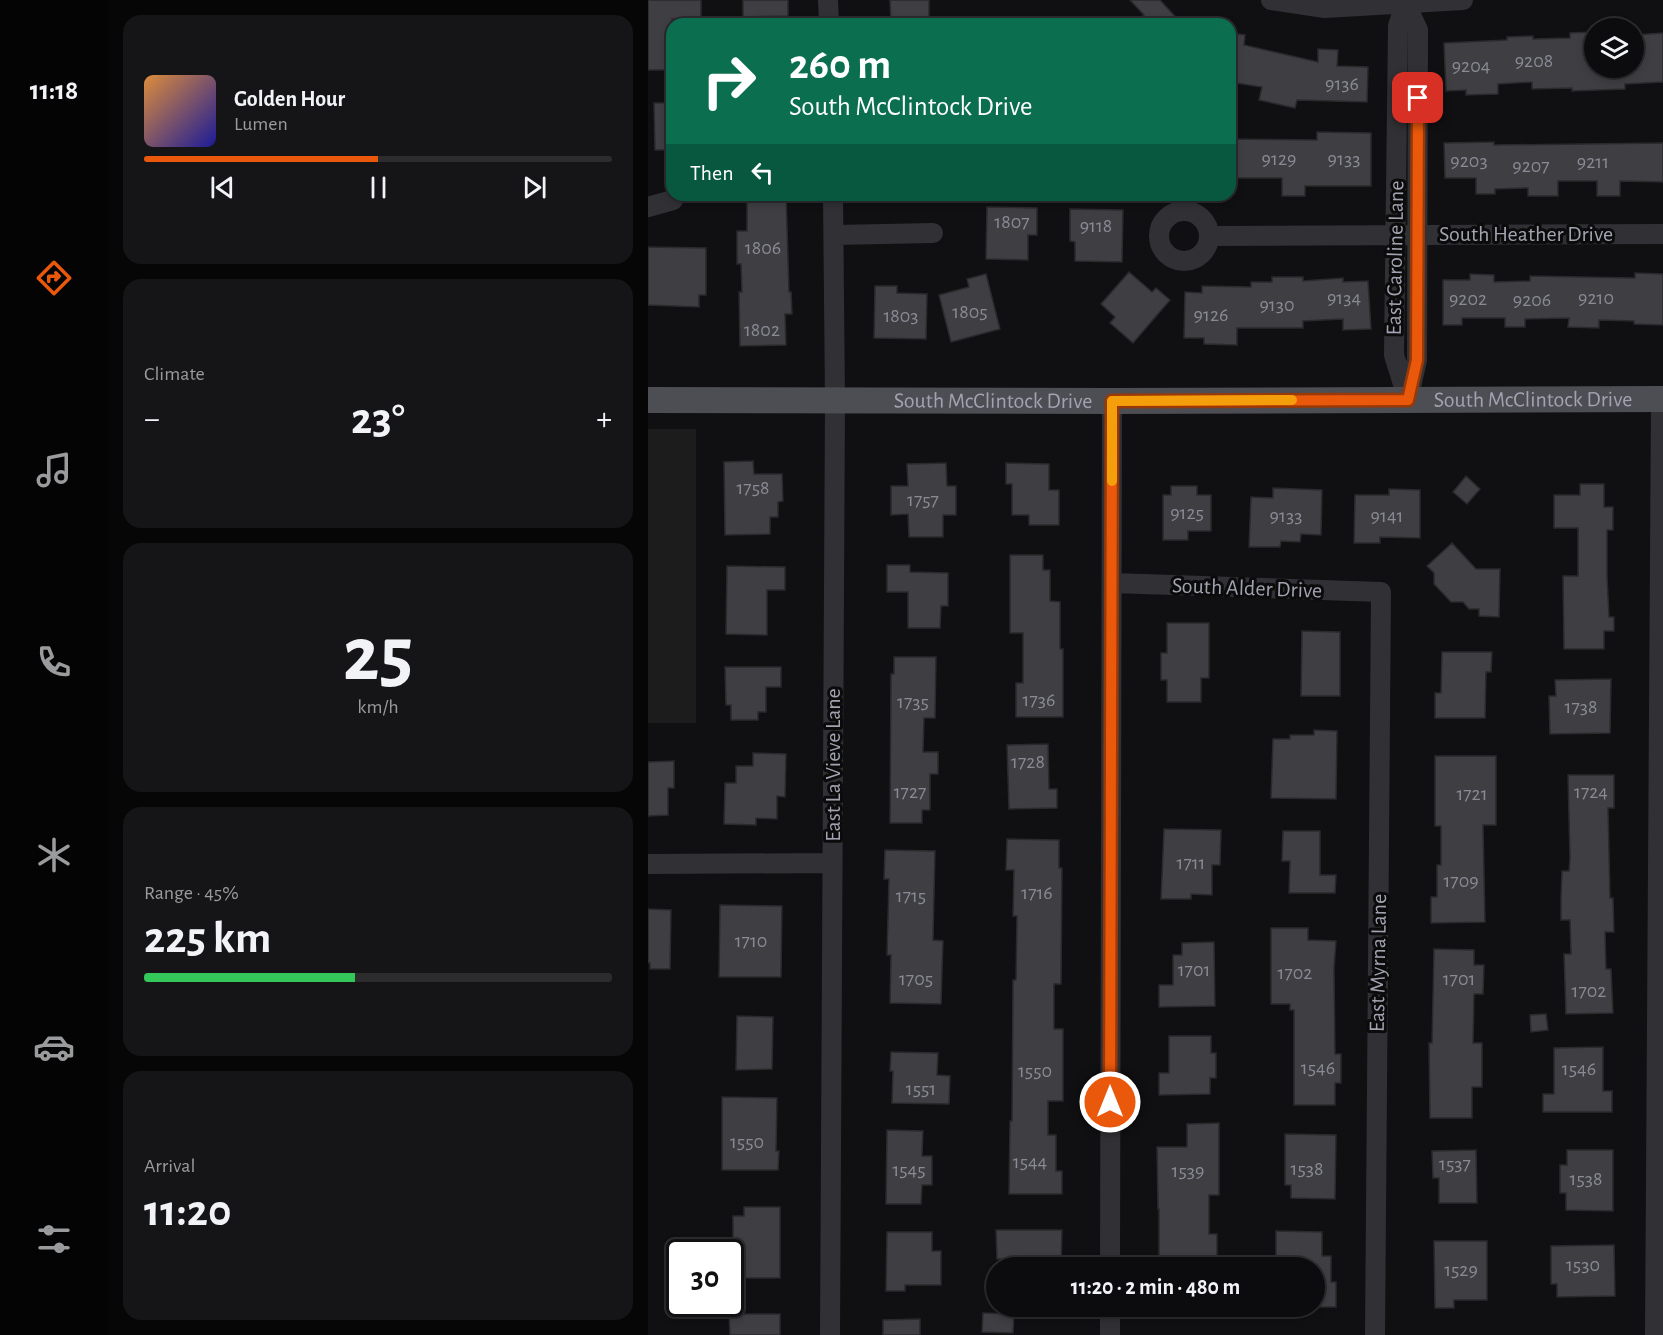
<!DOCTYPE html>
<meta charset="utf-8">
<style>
:root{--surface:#0c0b0d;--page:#151416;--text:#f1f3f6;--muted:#9a9b9d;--line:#2c2b2e;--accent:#ea580c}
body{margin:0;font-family:"Alegreya Sans",sans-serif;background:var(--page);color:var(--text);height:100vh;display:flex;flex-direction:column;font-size:22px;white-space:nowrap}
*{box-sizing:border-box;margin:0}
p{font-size:20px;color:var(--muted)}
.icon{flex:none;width:33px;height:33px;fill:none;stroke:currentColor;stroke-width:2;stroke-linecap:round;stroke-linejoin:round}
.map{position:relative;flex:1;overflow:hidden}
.sheet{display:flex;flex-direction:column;gap:15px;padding:15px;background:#070607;width:540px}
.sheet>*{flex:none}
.guide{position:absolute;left:18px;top:18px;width:570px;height:183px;border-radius:18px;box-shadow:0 3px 9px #0003,0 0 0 2px var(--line);background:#0b6e4f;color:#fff;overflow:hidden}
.buttons{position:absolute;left:936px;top:18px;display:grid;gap:12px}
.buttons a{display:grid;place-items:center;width:60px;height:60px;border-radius:50%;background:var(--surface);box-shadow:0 3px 9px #0003,0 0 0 2px var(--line);font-size:30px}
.speed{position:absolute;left:18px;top:1239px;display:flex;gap:12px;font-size:30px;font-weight:700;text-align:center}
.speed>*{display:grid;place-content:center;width:78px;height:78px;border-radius:50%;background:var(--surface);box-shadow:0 3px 9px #0003,0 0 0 2px var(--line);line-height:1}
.speed .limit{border:3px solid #111;border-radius:9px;background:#fff;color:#111}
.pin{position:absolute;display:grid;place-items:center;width:51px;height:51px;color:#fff;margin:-26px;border-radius:12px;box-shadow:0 3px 9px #0006}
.me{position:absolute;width:66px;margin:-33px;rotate:0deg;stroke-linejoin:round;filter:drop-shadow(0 0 4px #0008)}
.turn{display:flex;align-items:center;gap:21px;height:126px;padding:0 24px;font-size:27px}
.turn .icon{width:78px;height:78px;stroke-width:2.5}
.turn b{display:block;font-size:42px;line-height:51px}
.then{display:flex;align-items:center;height:57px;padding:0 24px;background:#0003;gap:12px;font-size:22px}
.big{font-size:45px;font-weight:600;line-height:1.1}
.sheet .tile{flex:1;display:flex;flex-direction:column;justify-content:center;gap:9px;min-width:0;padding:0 21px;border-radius:18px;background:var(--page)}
.sheet .dial{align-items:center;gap:0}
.dial b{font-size:78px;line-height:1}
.song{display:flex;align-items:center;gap:18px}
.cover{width:72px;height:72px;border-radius:9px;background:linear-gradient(135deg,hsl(30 70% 55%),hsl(240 70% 35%))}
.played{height:6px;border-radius:3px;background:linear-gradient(90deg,var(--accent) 50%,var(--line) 50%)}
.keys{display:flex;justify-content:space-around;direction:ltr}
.heat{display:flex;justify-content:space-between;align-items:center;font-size:33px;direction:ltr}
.charge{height:9px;border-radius:4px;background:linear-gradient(90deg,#34c759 45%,var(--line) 0)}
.trip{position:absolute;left:338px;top:1257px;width:339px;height:60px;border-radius:30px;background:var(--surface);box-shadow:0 3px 9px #0003,0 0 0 2px var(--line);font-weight:600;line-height:60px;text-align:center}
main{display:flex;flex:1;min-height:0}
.tab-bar{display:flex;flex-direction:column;width:108px;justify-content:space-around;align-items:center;background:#050405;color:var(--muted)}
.tab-bar .icon{width:42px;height:42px}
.tab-bar .on{color:var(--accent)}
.tab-bar b{font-size:27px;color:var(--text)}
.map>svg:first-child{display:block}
.built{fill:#1c1c1d}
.building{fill:#3f3f43;stroke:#2a2a2c;stroke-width:1.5}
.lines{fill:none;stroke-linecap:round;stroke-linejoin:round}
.minor{stroke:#313135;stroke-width:20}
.major{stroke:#4d4d54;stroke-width:26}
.route-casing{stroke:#983908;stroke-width:15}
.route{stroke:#ea580c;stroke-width:10}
.slow{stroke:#f59e0b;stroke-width:10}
.labels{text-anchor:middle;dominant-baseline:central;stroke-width:6;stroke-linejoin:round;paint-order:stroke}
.number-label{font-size:20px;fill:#898a95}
.street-label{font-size:22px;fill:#a2a3b0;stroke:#0b0b0c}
</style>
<main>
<nav class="tab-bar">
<b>11:18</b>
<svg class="icon on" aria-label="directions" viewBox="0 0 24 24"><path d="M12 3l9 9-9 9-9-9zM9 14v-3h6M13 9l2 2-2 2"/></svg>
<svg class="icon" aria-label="music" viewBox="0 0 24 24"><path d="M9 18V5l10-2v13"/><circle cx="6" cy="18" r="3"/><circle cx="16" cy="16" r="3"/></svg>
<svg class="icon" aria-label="phone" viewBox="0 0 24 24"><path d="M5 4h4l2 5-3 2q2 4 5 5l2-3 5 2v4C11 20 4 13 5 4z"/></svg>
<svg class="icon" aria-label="climate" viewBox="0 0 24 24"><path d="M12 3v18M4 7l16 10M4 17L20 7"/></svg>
<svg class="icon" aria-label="car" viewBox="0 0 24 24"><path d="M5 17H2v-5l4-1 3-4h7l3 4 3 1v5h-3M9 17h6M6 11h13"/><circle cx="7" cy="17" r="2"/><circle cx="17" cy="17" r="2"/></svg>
<svg class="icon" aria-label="filters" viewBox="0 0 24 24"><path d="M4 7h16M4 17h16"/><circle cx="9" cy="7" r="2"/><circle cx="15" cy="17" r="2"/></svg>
</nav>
<section class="sheet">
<div class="tile">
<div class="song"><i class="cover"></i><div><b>Golden Hour</b><p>Lumen</p></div></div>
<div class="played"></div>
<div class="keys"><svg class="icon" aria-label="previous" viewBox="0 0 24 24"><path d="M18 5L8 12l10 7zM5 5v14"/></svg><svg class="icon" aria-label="pause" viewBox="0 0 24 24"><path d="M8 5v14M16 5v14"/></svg><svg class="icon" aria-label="next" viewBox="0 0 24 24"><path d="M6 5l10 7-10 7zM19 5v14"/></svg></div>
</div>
<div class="tile"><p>Climate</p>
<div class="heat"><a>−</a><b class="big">23°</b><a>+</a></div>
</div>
<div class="tile dial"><b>25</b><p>km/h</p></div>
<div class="tile"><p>Range · 45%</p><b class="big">225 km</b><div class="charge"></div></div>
<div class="tile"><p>Arrival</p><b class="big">11:20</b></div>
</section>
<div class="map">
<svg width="1015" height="1335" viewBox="0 0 1015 1335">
<rect width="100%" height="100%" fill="#100f11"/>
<path class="built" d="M0 429H48V723H0Z"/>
<path class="building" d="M0 0H53V18L24 19V70H0Z
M95 0H140V16L95 17Z
M242 0H281V24H243Z
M482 0H512L534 24H485L496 15Z
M946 32V68H988L986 35 1015 33V82L977 84V89L924 91V88L884 89V82L850 84V94L818 95V90L798 91 796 43 859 40V37L885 36V39L922 38V33Z
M582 33 597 35 596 45 670 62V49L690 50 689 66 720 67 719 102 649 100 647 108 611 100 614 87 582 82Z
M6 103H24V150H7Z
M669 132 723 133V186H657V196H634V178H582V139L669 140Z
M846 142V145L1015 143V182L972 181V196H949V181H910V196H880V188L847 189V194H828V178H797L796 143Z
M99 195H138L141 292H143L144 314H137L138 345 92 346 91 292H94L93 264H89V231H99Z
M339 207 389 208V235H380V260L338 259Z
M422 209 475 210 474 262 427 261V242L422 241Z
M0 247 58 248V295H51V307L0 305Z
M481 272 504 292 508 288 522 300 485 343 462 323 467 317 453 304Z
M987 273 1015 274V325L986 324V321L951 320V328L920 327 921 318 877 319V327H857V318H814V325H795V280H822V274L846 275V282L882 281V276L987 278Z
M338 274 352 329 303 342 291 295 321 287 319 279Z
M624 277H655V281L695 278V282L720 281 723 329 695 330V319L655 321V328H589V345L556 344V338H536L537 292 554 293V286L603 287V282H624Z
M227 286H249V293L279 294 278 339 226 338Z
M105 461 106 474H134L135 501 130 502V517H122V534L77 535 76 462Z
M298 463 299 486H308V515H295V537H261L260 514 243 515V486H260L259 464Z
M358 463 401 464V490H411V525H381V515H364V484H358Z
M818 476 832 489 819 504 805 492Z
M932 484H956V507H965V530H959V576L961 617H966V631H956V649H916L915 576H930V528H906V495H932Z
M523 486H549V495H563V531H540V540H515V495H523Z
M625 488 674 490 673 535 653 534 652 542 633 541 632 547H601L603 497 625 498Z
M741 489 772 490V538L732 537V543H706L707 495H741Z
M804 543 828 569H852L851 617 831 616V609H821L815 602H803L786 584V573L779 566Z
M362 555H395V570H402V601L412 602V649H415V717H368V683H375V633H362Z
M239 565H262V572L300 573V606H293L292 628H260V592H239Z
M79 566 137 567V590H119V635L78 634Z
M519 623H561V678H553V702H519V680H513V653H519Z
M654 631 692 632V696H653Z
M794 652H844L843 672H838L837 718H787V693H793Z
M246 657H288L287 718H276L275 752H290V774H282V810H274V823H242L243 674H246Z
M77 667H133V687H118V712H110V720H83V705H78Z
M963 679 962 733 902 734 901 696H908L907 680Z
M666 730 689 731 688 799 623 798 625 739H642V735H666Z
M400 744 401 789H409V808L361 809 359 745Z
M105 753 138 754 137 797 129 796V819L108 818V825L76 824 77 783H88V766H105Z
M787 756H848V825H835L837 922 783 923V897H789V865H793V826H787Z
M26 761V788H20V815L0 816V762Z
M920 775H966V808H960L962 898H965L966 932H957L958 969H963L965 1013 918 1014 916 954H923L922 920H913V899L914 871H921L922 859Z
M516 829 573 830 572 865H564V895L543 894V899H513Z
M635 831H672V875H688L687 893H641L642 861H634Z
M359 839 411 840V868H414L413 984H406V1029H415V1101H400V1135H408V1171H414V1194H361L362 1121H364L365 980H368L369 916H365L366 870H358Z
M237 850 287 851 285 940 295 941 293 1004 242 1003 243 955H239L241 879H236Z
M72 905 134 906 133 977H71Z
M0 909 23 910 22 969H2V963H0Z
M623 928H660V940L688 941 686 968 687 1054H693V1083H687V1105H646V1010H642V1004H623Z
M566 942 567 1006 511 1007V985H525V955H534V943Z
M786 949 826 950V965H836L835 994H826L825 1043H834V1087H824V1118H782L781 1043H784Z
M898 1014 900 1030 883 1032 882 1015Z
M89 1016 125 1017 124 1069 88 1070Z
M521 1036H563V1053H568V1078H562V1094L511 1095V1073H521Z
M955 1047V1091H964V1112H895V1094H906V1048Z
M243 1052 290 1053 289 1075 302 1076 301 1104 244 1103 245 1071H242Z
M74 1097 129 1098 128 1151H131L130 1170H74Z
M571 1123V1195H561V1234H569V1268H511V1209H510L509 1147H539V1124Z
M239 1130 275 1131 274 1156H284V1185H274L273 1204H238Z
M637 1134 688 1135 687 1199 643 1198V1185H637Z
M828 1150 829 1203H791V1178H785L784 1151Z
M919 1150H965V1211L918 1210V1193H912V1165H919Z
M96 1207H132V1278H90V1260H85V1216H96Z
M348 1230H414L413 1268H358V1259H349Z
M628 1231 674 1232V1256H683V1282H688V1307H666V1268H628Z
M239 1232H284V1251H293V1285H257V1291H238Z
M786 1241H839V1300H806V1308H787Z
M966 1245 967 1296 909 1297V1284H903V1246Z
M335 1313 366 1314 365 1333 334 1332Z
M81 1314H132V1335H82Z
M272 1319V1335H235V1320Z"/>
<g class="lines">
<path class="minor" d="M180 0 181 24
M623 0 677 8 815 0
M756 0 770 30 769 360 760 400
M757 4 750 26 746 355 759 397
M0 207 25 200
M511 236a25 25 0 1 1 50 0a25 25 0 1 1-50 0Z
M187 235 285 233
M561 236 1015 234
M464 583 733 592 727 1335
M0 864 184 863
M462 1268 464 401
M182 1335 187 401 185 195
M462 1335V1306
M1007 1335 1013 399"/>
<path class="major" id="s1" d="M0 400 464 401 1015 399"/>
</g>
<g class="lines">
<defs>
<path id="route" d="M462 1102 464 401 760 400 769 360 770 98"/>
</defs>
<use href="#route" class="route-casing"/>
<use href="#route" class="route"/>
<path class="slow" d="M464 481V401L644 400"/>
</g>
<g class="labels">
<g class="number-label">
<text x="886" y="61">9208</text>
<text x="823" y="66">9204</text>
<text x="694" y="84">9136</text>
<text x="631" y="159">9129</text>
<text x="696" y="159">9133</text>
<text x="821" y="161">9203</text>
<text x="945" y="162">9211</text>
<text x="883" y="166">9207</text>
<text x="364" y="222">1807</text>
<text x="448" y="226">9118</text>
<text x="115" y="248">1806</text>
<text x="696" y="298">9134</text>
<text x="948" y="298">9210</text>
<text x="820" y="299">9202</text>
<text x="884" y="300">9206</text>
<text x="629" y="305">9130</text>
<text x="322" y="312">1805</text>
<text x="563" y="315">9126</text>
<text x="253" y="316">1803</text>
<text x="114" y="330">1802</text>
<text x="105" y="488">1758</text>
<text x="275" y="500">1757</text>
<text x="539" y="513">9125</text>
<text x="638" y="516">9133</text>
<text x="739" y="516">9141</text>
<text x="391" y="700">1736</text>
<text x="265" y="702">1735</text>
<text x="933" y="707">1738</text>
<text x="380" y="762">1728</text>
<text x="262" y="792">1727</text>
<text x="943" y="792">1724</text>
<text x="824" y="794">1721</text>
<text x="543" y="863">1711</text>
<text x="813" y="881">1709</text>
<text x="389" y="893">1716</text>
<text x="263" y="896">1715</text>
<text x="103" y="941">1710</text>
<text x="546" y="970">1701</text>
<text x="647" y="973">1702</text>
<text x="268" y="979">1705</text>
<text x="811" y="979">1701</text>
<text x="941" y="991">1702</text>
<text x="670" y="1068">1546</text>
<text x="931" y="1069">1546</text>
<text x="387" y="1071">1550</text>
<text x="273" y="1089">1551</text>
<text x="99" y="1142">1550</text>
<text x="382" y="1162">1544</text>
<text x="807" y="1164">1537</text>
<text x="659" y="1169">1538</text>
<text x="261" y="1170">1545</text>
<text x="540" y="1171">1539</text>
<text x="938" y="1179">1538</text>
<text x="935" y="1265">1530</text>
<text x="813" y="1270">1529</text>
</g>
<g class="street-label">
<text x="878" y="234">South Heather Drive</text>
<text transform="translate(747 258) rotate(-89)">East Caroline Lane</text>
<text stroke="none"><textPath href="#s1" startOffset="885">South McClintock Drive</textPath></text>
<text stroke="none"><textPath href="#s1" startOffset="345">South McClintock Drive</textPath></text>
<text transform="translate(599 588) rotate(2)">South Alder Drive</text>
<text transform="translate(185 765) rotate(-90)">East La Vieve Lane</text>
<text transform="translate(730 963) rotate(-89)">East Myrna Lane</text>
</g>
</g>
</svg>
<div class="buttons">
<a><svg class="icon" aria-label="layers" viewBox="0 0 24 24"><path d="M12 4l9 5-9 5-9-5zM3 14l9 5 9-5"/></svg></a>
</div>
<div class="speed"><div class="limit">30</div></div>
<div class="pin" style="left:770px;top:98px;background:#d93025"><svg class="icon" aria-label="arrive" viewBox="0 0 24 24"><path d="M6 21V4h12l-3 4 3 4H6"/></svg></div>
<svg class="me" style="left:462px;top:1102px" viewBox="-20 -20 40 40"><circle r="17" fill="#ea580c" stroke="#fff" stroke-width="3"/><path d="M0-11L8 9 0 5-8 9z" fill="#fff"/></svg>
<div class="trip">11:20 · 2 min · 480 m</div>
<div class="guide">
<div class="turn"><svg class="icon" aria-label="right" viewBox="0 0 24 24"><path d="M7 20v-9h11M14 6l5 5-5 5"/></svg><div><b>260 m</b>South McClintock Drive</div></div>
<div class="then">Then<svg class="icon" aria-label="left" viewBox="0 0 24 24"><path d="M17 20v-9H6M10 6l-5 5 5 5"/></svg></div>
</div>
</div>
</main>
